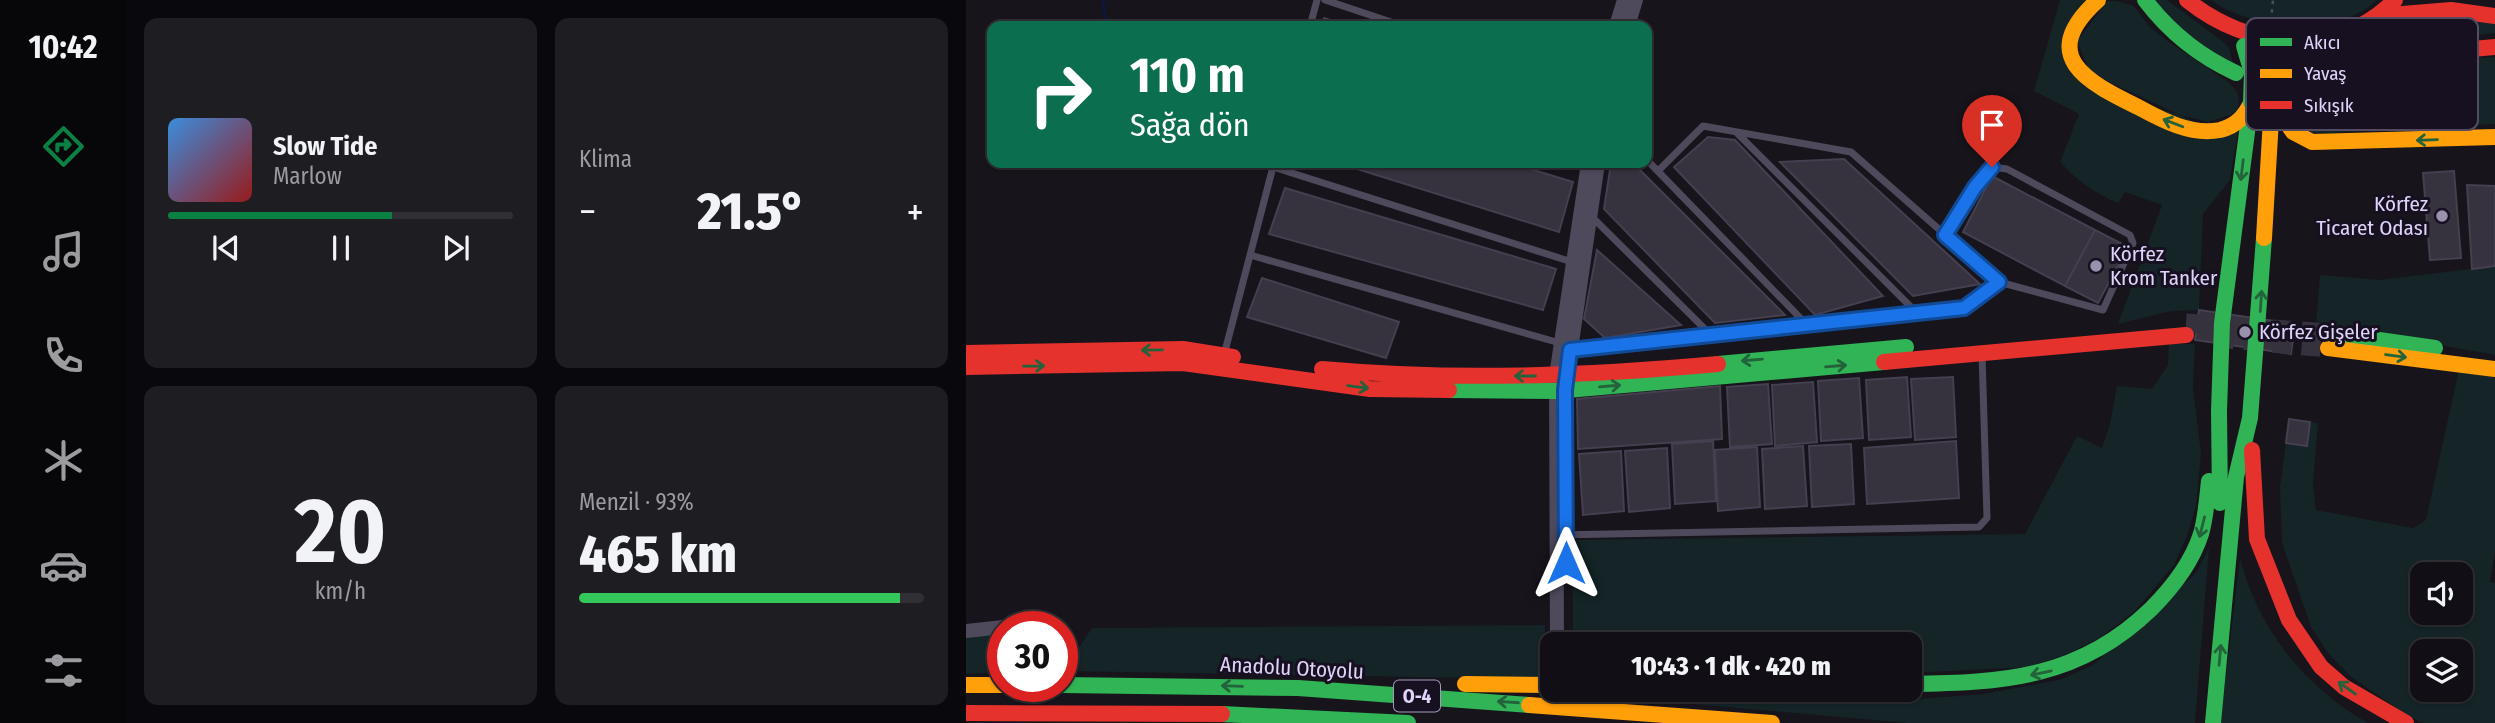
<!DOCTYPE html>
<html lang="tr">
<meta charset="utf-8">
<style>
:root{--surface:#110f15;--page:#1e1d22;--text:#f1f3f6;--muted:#9c9ca0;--line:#302f34;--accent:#0b8043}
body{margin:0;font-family:"Fira Sans Condensed",sans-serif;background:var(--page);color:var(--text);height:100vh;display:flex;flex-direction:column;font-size:26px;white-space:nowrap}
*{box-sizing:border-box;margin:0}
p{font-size:23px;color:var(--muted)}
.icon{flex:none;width:38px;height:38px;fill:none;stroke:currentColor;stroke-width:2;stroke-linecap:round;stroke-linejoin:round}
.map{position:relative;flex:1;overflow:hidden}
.drawer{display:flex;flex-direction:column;gap:18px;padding:18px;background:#09080c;width:840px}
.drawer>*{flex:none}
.banner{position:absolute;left:21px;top:21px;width:665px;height:147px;border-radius:14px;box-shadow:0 2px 5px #0004,0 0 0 2px var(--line);background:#0b6e4f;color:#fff;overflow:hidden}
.fabs{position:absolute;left:1444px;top:562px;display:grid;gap:14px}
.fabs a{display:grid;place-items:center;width:63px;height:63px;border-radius:14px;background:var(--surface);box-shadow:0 2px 5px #0004,0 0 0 2px var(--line);font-size:35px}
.speed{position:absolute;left:21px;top:611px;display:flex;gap:14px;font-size:35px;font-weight:700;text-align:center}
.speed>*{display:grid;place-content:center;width:91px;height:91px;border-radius:50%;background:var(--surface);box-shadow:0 2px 5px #0004,0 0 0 2px var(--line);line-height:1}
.speed .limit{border:10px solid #d22;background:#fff;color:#111}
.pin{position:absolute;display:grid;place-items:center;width:60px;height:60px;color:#fff;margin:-72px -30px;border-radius:50% 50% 50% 0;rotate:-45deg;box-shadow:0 0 7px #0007}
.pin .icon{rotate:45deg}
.me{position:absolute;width:77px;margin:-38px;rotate:0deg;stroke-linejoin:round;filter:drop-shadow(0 0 5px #0008)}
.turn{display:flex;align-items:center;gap:24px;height:147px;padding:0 28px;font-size:32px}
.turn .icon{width:91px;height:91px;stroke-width:2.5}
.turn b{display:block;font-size:49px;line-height:60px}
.big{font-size:52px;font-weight:800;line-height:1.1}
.drawer .widget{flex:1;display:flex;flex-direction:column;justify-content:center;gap:10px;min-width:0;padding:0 24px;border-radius:14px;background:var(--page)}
.drawer .dial{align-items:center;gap:0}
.dial b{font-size:91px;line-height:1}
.song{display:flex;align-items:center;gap:21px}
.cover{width:84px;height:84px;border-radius:10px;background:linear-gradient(135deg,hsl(210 70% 55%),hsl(0 70% 35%))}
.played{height:7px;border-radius:4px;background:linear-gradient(90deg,var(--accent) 65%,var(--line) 65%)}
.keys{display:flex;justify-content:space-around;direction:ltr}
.heat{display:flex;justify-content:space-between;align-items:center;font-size:38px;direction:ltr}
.charge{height:10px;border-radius:5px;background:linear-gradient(90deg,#34c759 93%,var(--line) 0)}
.drawer .tiles{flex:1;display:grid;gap:18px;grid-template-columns:repeat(2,1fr)}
.trip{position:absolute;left:574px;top:632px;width:382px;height:70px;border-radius:14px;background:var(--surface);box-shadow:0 2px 5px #0004,0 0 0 2px var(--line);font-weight:800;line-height:70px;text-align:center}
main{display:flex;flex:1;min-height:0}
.dock{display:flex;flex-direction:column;width:126px;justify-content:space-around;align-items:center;background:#070608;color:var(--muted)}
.dock .icon{width:49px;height:49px}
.dock .selected{color:var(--accent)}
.dock b{font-size:32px;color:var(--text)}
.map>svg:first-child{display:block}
.green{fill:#142427;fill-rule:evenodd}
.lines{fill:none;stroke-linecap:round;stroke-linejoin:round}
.stream{stroke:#101637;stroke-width:3.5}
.building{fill:#36323e;stroke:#453f4f;stroke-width:2}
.street-tunnel{stroke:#35313d;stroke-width:14;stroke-dasharray:14 7;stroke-linecap:butt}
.secondary-tunnel{stroke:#35313d;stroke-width:19;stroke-dasharray:19 10;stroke-linecap:butt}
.path{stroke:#49505d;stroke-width:2.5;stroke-dasharray:3.5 5;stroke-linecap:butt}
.lane{stroke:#4e4a5c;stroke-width:7}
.street{stroke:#4e4a5c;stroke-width:14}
.fast{stroke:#30b455;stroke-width:16}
.slow{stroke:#ff9f0a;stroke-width:16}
.jam{stroke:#e5322d;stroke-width:16}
.fast-bridge{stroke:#30b455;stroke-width:16}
.slow-bridge{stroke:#ff9f0a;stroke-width:16}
.oneway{stroke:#23623a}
.route-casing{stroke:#114b97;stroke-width:18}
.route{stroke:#1a73e8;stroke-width:12}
.poi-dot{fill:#9a91ac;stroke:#161020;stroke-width:2.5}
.labels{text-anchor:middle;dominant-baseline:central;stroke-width:6;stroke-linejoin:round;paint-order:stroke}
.shield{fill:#161020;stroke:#a399b9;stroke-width:2}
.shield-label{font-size:19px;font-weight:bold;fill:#e0d4fa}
.poi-label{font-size:21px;fill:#e0d4fa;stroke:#161020;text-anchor:start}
.street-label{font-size:21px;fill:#e0d4fa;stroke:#161020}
.key{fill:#161020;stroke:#534b61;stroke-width:2}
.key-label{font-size:19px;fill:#e0d4fa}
</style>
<main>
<nav class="dock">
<b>10:42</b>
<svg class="icon selected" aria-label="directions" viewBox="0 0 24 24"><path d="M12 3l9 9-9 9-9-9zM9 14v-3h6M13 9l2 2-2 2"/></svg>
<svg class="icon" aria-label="music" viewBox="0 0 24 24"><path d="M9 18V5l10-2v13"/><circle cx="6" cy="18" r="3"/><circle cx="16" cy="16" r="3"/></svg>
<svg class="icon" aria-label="phone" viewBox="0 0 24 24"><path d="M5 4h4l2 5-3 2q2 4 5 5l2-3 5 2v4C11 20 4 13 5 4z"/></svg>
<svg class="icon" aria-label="climate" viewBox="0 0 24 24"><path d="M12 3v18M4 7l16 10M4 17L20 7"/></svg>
<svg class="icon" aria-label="car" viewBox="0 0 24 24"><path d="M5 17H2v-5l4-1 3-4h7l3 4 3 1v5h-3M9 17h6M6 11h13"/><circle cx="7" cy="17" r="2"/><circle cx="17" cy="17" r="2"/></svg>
<svg class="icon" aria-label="filters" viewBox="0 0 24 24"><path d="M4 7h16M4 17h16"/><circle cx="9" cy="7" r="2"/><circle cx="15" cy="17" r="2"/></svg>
</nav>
<section class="drawer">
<div class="tiles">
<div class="widget">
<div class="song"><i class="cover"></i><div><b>Slow Tide</b><p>Marlow</p></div></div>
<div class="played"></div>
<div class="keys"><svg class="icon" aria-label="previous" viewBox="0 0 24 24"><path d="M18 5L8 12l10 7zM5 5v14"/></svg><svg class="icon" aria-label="pause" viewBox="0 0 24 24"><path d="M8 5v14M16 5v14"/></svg><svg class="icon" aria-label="next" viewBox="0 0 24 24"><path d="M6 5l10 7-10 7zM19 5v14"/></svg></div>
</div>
<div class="widget"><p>Klima</p>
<div class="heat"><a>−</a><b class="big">21.5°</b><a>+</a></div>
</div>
<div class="widget dial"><b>20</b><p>km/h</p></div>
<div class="widget"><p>Menzil · 93%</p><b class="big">465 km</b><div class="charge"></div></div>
</div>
</section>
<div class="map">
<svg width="1529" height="723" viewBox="0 0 1529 723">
<rect width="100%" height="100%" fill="#17141c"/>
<path class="green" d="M1094 0H1122L1100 30 1128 92 1272 130 1264 180 1237 214 1233 310 1205 311 1152 324 1196 205 1159 192 1152 203C1129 193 1111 181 1094 162L1113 114 1068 91Z
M1189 0H1201L1256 41 1263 48 1268 67 1216 30Z
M1245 0H1411C1374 37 1285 30 1245 0Z
M1141 1H1151L1168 6 1183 26 1200 40 1261 81C1273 91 1274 96 1272 112L1235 125 1124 73 1111 41Z
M1529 21V33L1459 42 1337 66 1400 41 1434 23Z
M1529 57V124L1346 134C1331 120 1322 115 1319 93L1431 70 1507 58Z
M1529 266V355L1363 325H1350L1354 275 1413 280Z
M1203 344H1229L1227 387 1235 453 1230 506 1221 536 1208 565 1168 612 1135 637 1103 653 1062 667 943 673V644H607V540L1059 534 1111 436 1136 448 1144 424 1151 386 1186 389 1202 365Z
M1493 369 1529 378V550L1524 582 1529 583V723H1458L1445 718 1384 676 1362 653 1345 627 1316 543 1314 487 1320 443 1340 446 1344 422 1352 423 1347 484 1350 510 1447 528 1460 520ZM1456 574H1494V612H1456ZM1456 651H1494V690H1456Z
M1243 548 1229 723H942L637 696 953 699 1017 694 1093 680 1127 665 1230 573Z
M1274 558C1292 629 1339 687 1402 723H1254Z
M579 625 580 679 96 671V652L105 659 126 628Z
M37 633V672L0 674V637Z"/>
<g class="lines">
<path class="stream" d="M137 0 140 26"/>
</g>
<path class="building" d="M358 18 384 26H355Z
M742 137 769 140 917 296 849 315 708 167Z
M878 159 1014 284 947 296 814 162Z
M372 163H545L607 182 593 232Z
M645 163H667L819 315 749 323 638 209Z
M1488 171 1495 258 1464 260 1457 173Z
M1026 176 1129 230 1099 286 997 232Z
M1501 185 1529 186V266L1506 269Z
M319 188 590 269 577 310 303 234Z
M1129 230 1162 247 1132 303 1099 286Z
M631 250 715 325 639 338 618 319Z
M296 278 433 322 420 358 281 317Z
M1233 310 1329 324 1325 354 1229 340Z
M941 377 945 437 903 440 900 380Z
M987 377 990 437 949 440 945 379Z
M893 378 897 438 855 441 852 381Z
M847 382 851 442 809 446 806 385Z
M802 384 806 444 764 447 761 387Z
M754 386 756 439 612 449 611 399Z
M1323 419 1344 422 1341 446 1320 443Z
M747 441 750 501 709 504 706 444Z
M990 441 993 498 901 504 898 448Z
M885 444 888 504 846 507 843 446Z
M837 446 841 506 799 509 796 449Z
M791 447 794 507 752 511 749 450Z
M701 448 704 508 663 512 659 451Z
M655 451 658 511 617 515 613 454Z"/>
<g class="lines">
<path class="street-tunnel" d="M96 676 103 656"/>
<path class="secondary-tunnel" d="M1220 323 1364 333
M1249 338 1362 348"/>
<path class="path" d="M1305 21 1307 0"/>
<path class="lane" d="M359 0 437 26
M344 26 351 0
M771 133 951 313
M681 160 841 325
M600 163 621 169
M307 167 606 262
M692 171 737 126 885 152 1033 282 1137 310 1167 243 1164 235 1041 169 1026 167 1009 186 980 235
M626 217 745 335
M284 255 594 343
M605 350 998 308 1033 282
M258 355 308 163
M591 535 1013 527 1021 518 1016 354"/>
<path class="street" d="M650 26 658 0
M662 26 670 0
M600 384 632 163
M43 626H76
M0 631 37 627
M96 634 102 639 103 656
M591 644 590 376 622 163"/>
<path class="fast" d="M1179 0C1204 33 1233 56 1270 73
M1364 333 1469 348
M752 364 940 347
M483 390 590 391 918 362
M1254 503 1253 411 1256 323 1285 102
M943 684C1038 683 1114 678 1185 609 1206 588 1226 562 1235 534 1240 517 1241 498 1243 481
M96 685 332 688 563 705
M256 714 442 723
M1247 723 1270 477 1284 418 1298 238"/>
<path class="slow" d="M1132 0C1070 56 1121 82 1172 107 1196 120 1225 136 1254 130 1270 126 1278 117 1285 103
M1306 102 1327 132 1346 142 1529 137
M1298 238 1306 102
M1362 348 1529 369
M499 684 586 685
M0 685H37
M563 705 806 723"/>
<path class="jam" d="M1221 0C1283 50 1370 59 1429 0
M1412 16 1485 10 1529 16
M1331 80 1473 52 1529 47
M0 353 217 349 267 357
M918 362 1220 335
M0 367 217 363 404 389 483 390
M356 369C490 381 619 376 752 364
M1286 450 1291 539 1323 620 1355 667 1378 687 1440 723
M0 713 256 714"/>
<path class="fast-bridge" d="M1278 46 1286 73 1285 102"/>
<path class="slow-bridge" d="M1306 102 1313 77 1325 59"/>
</g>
<defs><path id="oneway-shaft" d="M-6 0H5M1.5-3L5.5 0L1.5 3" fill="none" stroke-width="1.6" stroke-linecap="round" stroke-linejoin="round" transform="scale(1.75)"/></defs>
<g class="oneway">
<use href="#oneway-shaft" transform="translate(1207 123) rotate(-159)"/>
<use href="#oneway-shaft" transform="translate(1461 140) rotate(178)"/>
<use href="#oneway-shaft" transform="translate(1276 170) rotate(97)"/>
<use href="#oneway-shaft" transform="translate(1295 301) rotate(-86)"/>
<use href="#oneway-shaft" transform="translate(186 350) rotate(179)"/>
<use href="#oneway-shaft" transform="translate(1430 356) rotate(7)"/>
<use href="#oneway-shaft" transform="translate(786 360) rotate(175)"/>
<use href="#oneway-shaft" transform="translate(68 366) rotate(-1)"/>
<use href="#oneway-shaft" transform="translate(870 366) rotate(-5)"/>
<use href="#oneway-shaft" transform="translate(559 376) rotate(180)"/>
<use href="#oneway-shaft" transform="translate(644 386) rotate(-5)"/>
<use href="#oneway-shaft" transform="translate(392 387) rotate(7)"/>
<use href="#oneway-shaft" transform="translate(1236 527) rotate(104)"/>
<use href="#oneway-shaft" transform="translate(1254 655) rotate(-85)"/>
<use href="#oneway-shaft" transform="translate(1075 673) rotate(168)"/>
<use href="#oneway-shaft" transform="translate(266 686) rotate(-178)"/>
<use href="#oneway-shaft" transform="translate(1381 688) rotate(-145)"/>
<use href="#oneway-shaft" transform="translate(542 702) rotate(-176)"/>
</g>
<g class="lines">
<defs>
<path id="route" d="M600 563 599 390 604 350 998 308 1033 282 979 235 1009 187 1026 167"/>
</defs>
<use href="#route" class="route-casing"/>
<use href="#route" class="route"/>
</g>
<g class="poi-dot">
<circle cx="1476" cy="216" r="7"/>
<circle cx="1130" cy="266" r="7"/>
<circle cx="1279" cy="332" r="7"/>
</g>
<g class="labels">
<rect class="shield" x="428" y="680.5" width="46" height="31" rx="5"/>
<g class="shield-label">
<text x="451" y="696">O-4</text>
</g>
<g class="poi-label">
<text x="1462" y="204" text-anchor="end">Körfez<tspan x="1462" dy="24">Ticaret Odası</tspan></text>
<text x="1144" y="254">Körfez<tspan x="1144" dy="24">Krom Tanker</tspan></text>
<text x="1293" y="332">Körfez Gişeler</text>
</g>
<g class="street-label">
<text transform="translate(326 668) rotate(3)">Anadolu Otoyolu</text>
</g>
</g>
<rect x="1280" y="18" width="232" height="112" rx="10" class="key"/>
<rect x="1294" y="38" width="32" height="8" fill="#30b455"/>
<rect x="1294" y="69" width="32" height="9" fill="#ff9f0a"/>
<rect x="1294" y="101" width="32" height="8" fill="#e5322d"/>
<g class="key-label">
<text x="1338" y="49">Akıcı</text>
<text x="1338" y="80">Yavaş</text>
<text x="1338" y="112">Sıkışık</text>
</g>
</svg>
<div class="fabs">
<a><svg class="icon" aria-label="sound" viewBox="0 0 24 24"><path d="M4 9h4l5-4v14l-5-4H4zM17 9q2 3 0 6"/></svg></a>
<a><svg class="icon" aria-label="layers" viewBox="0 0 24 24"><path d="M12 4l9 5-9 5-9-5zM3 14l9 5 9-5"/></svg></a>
</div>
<div class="speed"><div class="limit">30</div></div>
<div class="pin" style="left:1026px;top:167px;background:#d93025"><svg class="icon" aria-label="arrive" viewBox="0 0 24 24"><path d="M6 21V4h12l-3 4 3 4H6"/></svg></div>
<svg class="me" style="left:600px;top:563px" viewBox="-20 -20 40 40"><path d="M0-17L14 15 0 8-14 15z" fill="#1a73e8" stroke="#fff" stroke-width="4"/></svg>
<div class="trip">10:43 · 1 dk · 420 m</div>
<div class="banner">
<div class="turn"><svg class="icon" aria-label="right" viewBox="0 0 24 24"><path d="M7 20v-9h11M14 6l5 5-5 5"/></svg><div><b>110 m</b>Sağa dön</div></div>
</div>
</div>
</main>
